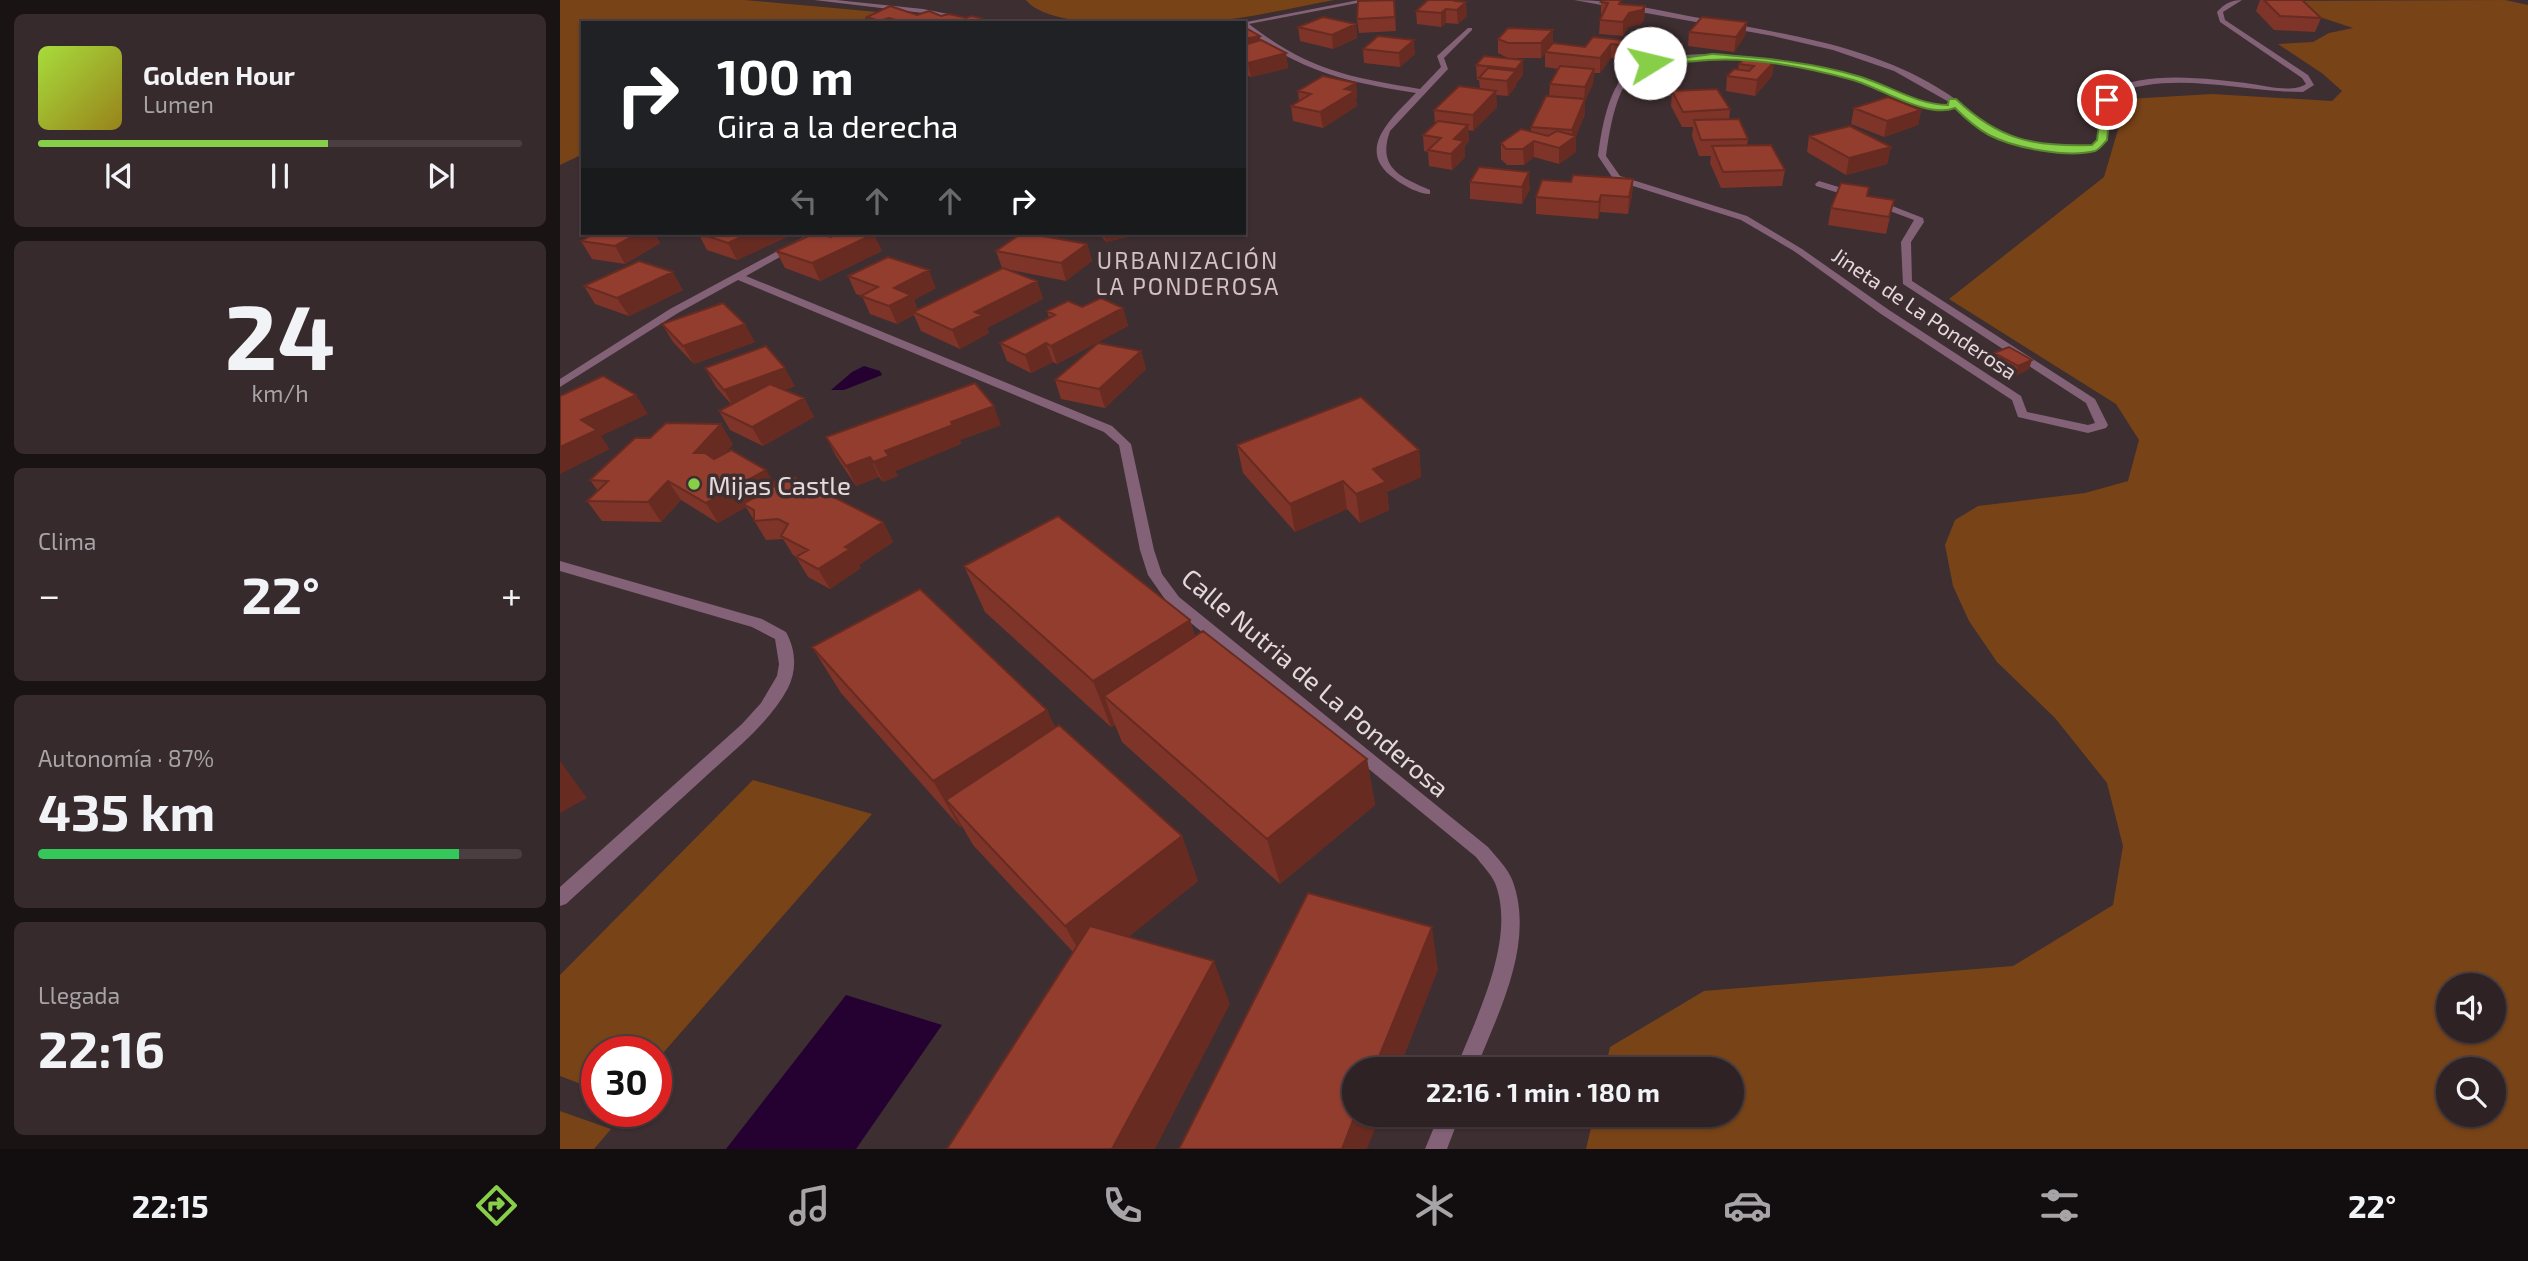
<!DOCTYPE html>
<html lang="es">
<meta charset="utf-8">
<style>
:root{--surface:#2e2225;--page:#362a2d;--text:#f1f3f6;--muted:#a7a4a7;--line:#493f42;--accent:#88cf49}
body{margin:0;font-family:"Exo 2",sans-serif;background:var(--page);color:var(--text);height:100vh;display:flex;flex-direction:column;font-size:26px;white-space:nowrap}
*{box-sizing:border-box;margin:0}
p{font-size:23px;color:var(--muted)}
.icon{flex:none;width:38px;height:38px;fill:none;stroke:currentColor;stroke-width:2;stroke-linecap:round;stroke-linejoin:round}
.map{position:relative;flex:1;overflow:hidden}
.side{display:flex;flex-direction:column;gap:14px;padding:14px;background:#191314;width:560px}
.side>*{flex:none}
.banner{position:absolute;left:21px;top:21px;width:665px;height:214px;border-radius:0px;box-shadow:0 2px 5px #0004,0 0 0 2px var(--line);background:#202124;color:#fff;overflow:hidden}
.buttons{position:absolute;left:1876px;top:973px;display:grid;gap:14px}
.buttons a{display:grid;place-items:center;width:70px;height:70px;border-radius:50%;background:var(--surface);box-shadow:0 2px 5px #0004,0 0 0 2px var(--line);font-size:35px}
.speed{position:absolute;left:21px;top:1036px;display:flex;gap:14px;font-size:35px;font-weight:700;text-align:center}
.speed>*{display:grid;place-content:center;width:91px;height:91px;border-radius:50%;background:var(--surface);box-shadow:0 2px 5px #0004,0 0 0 2px var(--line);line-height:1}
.speed .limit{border:10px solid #d22;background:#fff;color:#111}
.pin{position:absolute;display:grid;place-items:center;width:60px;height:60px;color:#fff;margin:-30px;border:4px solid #fff;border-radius:50%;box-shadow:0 2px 7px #0007}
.me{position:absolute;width:77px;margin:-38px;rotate:81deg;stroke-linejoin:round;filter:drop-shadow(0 0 5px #0008)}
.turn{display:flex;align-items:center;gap:24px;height:147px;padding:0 21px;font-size:32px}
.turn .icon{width:91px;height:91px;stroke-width:2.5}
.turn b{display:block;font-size:49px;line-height:60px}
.lanes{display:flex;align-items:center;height:66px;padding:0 21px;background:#0003;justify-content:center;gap:35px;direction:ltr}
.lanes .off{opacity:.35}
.big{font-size:52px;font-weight:700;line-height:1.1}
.side .tile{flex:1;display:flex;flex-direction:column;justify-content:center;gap:10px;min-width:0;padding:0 24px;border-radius:10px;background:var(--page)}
.side .dial{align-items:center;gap:0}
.dial b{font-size:91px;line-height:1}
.song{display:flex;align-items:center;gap:21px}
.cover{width:84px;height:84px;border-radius:10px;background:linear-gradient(135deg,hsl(80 70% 55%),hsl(50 70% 35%))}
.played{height:7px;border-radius:4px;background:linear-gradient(90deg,var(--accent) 60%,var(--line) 60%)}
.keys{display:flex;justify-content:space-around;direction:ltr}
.heat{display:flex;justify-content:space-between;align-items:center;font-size:38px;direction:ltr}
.charge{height:10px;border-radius:5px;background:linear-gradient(90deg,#34c759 87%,var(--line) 0)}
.trip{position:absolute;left:782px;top:1057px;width:402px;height:70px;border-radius:35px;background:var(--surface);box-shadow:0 2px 5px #0004,0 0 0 2px var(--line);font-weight:700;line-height:70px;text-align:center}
.dock{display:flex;height:112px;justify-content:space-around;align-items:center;background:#120e0f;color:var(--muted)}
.dock .icon{width:49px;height:49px}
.dock .active{color:var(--accent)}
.dock b{font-size:32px;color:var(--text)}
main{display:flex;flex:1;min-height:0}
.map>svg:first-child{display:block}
.green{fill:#784317;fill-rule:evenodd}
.water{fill:#250132}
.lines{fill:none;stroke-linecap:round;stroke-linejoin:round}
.lane{fill:#836277;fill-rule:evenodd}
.street{fill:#836277;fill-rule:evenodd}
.wall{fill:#7e3428}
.shaded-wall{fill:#672b21}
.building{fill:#933d2f;stroke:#672b21;stroke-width:2}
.route{fill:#88cf49;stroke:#58872f;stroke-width:2}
.poi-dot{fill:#88cf49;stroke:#3d2e31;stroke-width:2.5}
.labels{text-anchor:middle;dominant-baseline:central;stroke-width:7;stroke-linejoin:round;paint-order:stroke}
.far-street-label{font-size:21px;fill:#e4d9db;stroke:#3d2e31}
.far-neighbourhood-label{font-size:23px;letter-spacing:2px;fill:#d4c0c3;stroke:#3d2e31}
.poi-label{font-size:26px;fill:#e4d9db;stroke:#3d2e31;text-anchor:start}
.street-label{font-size:26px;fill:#e4d9db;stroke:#3d2e31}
</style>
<main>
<section class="side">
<div class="tile">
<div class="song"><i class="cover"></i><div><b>Golden Hour</b><p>Lumen</p></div></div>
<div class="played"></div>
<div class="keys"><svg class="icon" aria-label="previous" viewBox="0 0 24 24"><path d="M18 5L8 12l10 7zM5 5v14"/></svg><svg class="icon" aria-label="pause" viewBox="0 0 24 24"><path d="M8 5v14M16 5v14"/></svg><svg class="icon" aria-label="next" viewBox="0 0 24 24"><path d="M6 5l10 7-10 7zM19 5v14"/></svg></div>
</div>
<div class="tile dial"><b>24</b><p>km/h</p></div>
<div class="tile"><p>Clima</p>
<div class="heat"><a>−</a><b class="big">22°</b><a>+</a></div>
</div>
<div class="tile"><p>Autonomía · 87%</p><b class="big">435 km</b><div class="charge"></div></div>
<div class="tile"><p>Llegada</p><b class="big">22:16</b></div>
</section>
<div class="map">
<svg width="1968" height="1149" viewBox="0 0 1968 1149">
<rect width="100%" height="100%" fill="#3d2e31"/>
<path class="green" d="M0 0H184L318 12 297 23H23V154L0 165Z
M466 0H774C731 8 686 19 642 22 606 26 488 30 466 0Z
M1945 0 1968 5V1149H1026L1034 1115H1172V1069H1045L1050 1047 1144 991 1453 966 1553 905 1563 846 1547 783 1495 718 1437 662 1409 621 1393 586 1385 545 1395 520 1418 506 1525 493 1568 481 1579 440 1556 404 1389 299 1544 177 1567 99 1652 94 1772 101 1782 91 1763 74 1718 44 1753 42 1769 33 1793 28 1712 1ZM1888 985H1934V1031H1888ZM1888 1069H1934V1115H1888Z
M193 780 312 814 96 1061V1052H37V1090L0 1076V975Z
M0 1111 51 1129 34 1149H0Z"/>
<path class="water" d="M304 366 320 371 322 375 284 390H271L292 372Z
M286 995 382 1025 296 1149H166Z"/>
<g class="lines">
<path class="lane" d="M1259 181 1298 193 1300 195 1295 198 1256 186 1255 184Z
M1311 200H1317L1363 218 1364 222 1351 242 1352 281 1535 399 1548 425 1546 428 1528 433 1458 417 1452 400 1321 314 1234 251 1242 249 1329 310 1461 396 1467 412 1528 425 1535 423 1526 403 1343 284 1341 242 1354 220 1311 204Z"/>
<path class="street" d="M254 0H276L363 9 434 23H418L363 13Z
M799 0H813L689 24C748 70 788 77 860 89L881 67 877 56 908 28H912V30L884 58 888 69 830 131C817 168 840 177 870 190V194C859 194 844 186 835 179 793 150 833 117 856 93 786 82 741 72 684 28V23H681Z
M1014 0C1058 0 1101 11 1145 19 1220 33 1300 44 1368 82 1377 87 1387 93 1395 99 1408 108 1418 121 1432 129 1451 141 1476 145 1498 147 1508 148 1520 150 1529 146 1548 138 1541 109 1546 93 1583 69 1650 79 1692 84 1707 86 1733 93 1746 84L1742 78 1660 22 1657 12C1664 4 1671 0 1682 0L1663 12 1665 20 1748 75 1754 85 1743 92C1679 92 1615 70 1553 94 1549 109 1554 130 1544 142 1527 166 1451 146 1429 135 1416 128 1406 117 1395 107 1360 118 1326 90 1294 80 1247 66 1111 42 1073 75 1055 91 1049 134 1046 156L1060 176 1187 216 1242 249 1244 251 1239 254 1181 220 1054 180 1038 156C1041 132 1048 88 1068 72 1110 37 1248 62 1298 77 1324 84 1347 99 1373 105L1384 106 1389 102 1334 71 1273 50 1213 36Z
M251 233H263L186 276 552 426 571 444 594 550 602 574 619 597 928 847C937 858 948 868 953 882 975 944 938 1013 916 1069H896C916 1017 957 939 935 883 931 874 922 865 916 857L609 605 588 575 580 550 559 445 544 432 178 280 118 313 0 387V379L110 309Z
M0 561 202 619 226 632C236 650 237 670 228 688 209 724 173 751 144 778 98 820 52 862 6 904L0 906V887L182 724 201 703 217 676 219 664 215 639 192 627 0 571Z
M879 1115H900L887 1149H865Z"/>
</g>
<path class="wall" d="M834 0 836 31 799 33 797 19Z
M1700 0H1742L1761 18 1755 32 1714 30 1696 11Z
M900 1 907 16 898 24 886 23 881 27 857 24 856 11Z
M1041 2 1085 6 1084 20 1081 24 1068 27 1063 36 1039 34 1040 20 1042 16H1041Z
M357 15 381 16 422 22 443 23H309L307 17Z
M1187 22 1185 36 1174 52 1128 46 1129 32Z
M796 24 797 38 773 49 740 41 738 27Z
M684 27 700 36V41L726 53 728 68 691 77 684 74Z
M938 39 1025 47 1063 40 1062 54 1058 59 1051 58 1040 73H1034L1033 84 1025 101V114L1016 136V152L999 164 974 157 964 165H947L941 159V143L971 132V127L989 96 990 84 999 69 985 67V53L981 58H948L938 53Z
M803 49 855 54 840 67 804 63Z
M963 60V75L956 84V86L948 96 936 95 937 107 913 131 908 130 909 141 905 146V157L892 170 869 166 868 152 864 151 863 135 875 124 874 110 920 89 919 80H917L916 65Z
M1214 62 1212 76 1195 96 1166 91 1167 76 1178 69 1179 64Z
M796 83 797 98 796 99 797 106 763 128 733 121 731 106 739 101 738 91Z
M1112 91 1170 109 1169 120 1188 139 1187 145 1225 170 1222 186 1161 188 1150 163 1151 156H1139L1132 136 1133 127H1122L1111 106Z
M1294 108 1361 110 1358 125 1324 137 1291 124Z
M1249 136 1331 147 1327 164 1286 175 1247 152Z
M919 167 970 189 962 204 910 199V182Z
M1073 179 1072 195 1068 214 1040 212 1038 219 976 214V197L1011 182Z
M1308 196 1334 200 1326 234 1268 225 1271 208Z
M22 231H23V233H94L100 243 65 264 32 259 21 241 26 238Z
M138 233H225L227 237 177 260 147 250Z
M539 233H584L546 242Z
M527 244 532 261 506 281 446 269 477 281 483 299 427 328 429 333 400 349 361 331 354 315 337 324 310 314 302 296 296 294 288 276 376 288 354 300 358 310 442 268 436 251Z
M216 251H322L260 281 225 268Z
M24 286 123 290 69 316 35 304Z
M522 307 563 308 568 326 497 364 493 362 471 373 447 361 440 343 489 318 487 311Z
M102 324 195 342 134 364 113 342Z
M581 351 586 369 545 408 501 399 495 380Z
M1434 353 1469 369 1455 376 1431 363Z
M145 368 235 386 225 390 244 398 254 417 203 446 170 430 159 411 171 404 156 387Z
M441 425 400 440 401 444 335 471 338 476 323 482 319 477 296 486 276 456 266 437Z
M173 444 163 455 216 485 214 482 323 522 333 542 299 565 301 568 270 589 248 577 236 557 233 555 223 539 206 540 186 507 158 523 121 500 101 522 42 521 27 501 38 491 30 480Z
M677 445 859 450 861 477 827 492 829 510 800 523 787 509 735 532 683 473Z
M404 566 630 620 635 637 807 759 815 805 720 884 562 742 555 725 551 727 425 612Z
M252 647 487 710 495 727 622 836 638 881 568 937 670 1004 513 952 413 845 402 826 400 827 281 693Z"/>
<path class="shaded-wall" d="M896 0H900V7L906 2 907 16 898 24Z
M1085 6 1084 20 1081 24 1068 27 1063 36V22L1069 13Z
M886 9V23L881 27V13Z
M329 18 331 23H320L319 21Z
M1187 22 1185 36 1174 52 1176 37Z
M796 24 797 38 773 49 772 35Z
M993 30V44L981 58V43Z
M700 36 702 50 684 54V39Z
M854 40 855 54 840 67 839 53Z
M1063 40 1062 54 1058 59 1059 45Z
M1051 44V58L1040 73V58Z
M726 53 728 68 691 77 688 63Z
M963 60V75L956 84V69Z
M1214 62 1212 76 1195 96 1197 80Z
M1034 69 1033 84 1025 101V114L1016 136V152L999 164V148L1012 139V130L1024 100 1025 87Z
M956 71V86L948 96 947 81Z
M796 83 797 98 796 99 797 106 763 128 760 112 785 89Z
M936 91 937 107 913 131V115Z
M1361 110 1358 125 1324 137 1327 121Z
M908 125 909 141 905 146V157L892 170 891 154 894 139Z
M974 141V157L964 165 963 149Z
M1331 147 1327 164 1286 175 1289 158Z
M969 172 970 189 962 204V187Z
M1073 179 1072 195 1068 214 1069 197Z
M1041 195 1040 212 1038 219 1039 202Z
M79 233H94L100 243 65 264 55 246Z
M190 233H225L227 237 177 260 168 243Z
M543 233H584L546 242Z
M314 234 322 251 260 281 252 263Z
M527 244 532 261 506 281 501 263Z
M369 270 376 288 354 300 359 313 353 312 354 315 337 324 329 306 334 288Z
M113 272 123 290 69 316 57 298Z
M477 281 483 299 427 328 429 333 400 349 392 330 415 312Z
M563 308 568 326 497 364 491 346Z
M185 324 195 342 134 364 123 346Z
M486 343 493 362 471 373 465 355Z
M581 351 586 369 545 408 539 389Z
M1472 360 1469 369 1455 376 1458 366Z
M225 368 235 386 175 409 164 390Z
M76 395 88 414 41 436 50 449 0 474V447L21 420Z
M244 398 254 417 203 446 192 427Z
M434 406 441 425 400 440 401 444 335 471 338 476 323 482 313 462 325 451 391 422Z
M161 424 173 444 146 473 134 453Z
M859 450 861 477 827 492 829 510 800 523 796 494 813 469Z
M310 457 319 477 296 486 286 466Z
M206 470 218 489 183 504 186 507 158 523 146 503Z
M108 481 121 500 101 522 88 502Z
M783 481 787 509 735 532 730 504Z
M323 522 333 542 299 565 301 568 270 589 258 569 285 547Z
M630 620 644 666 544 696 555 725 551 727 533 681Z
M487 710 508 756 386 800 402 826 400 827 373 781Z
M807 759 815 805 720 884 707 839Z
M0 761 27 798 0 813Z
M622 836 638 881 529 969 505 926Z
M872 927 878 970 839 1069H814Z
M654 961 670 1004 595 1149H552Z
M795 1115H821L807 1149H782Z"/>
<path class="building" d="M834 0 835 17 797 19 798 1Z
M868 0H896L895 1 906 2 897 10 886 9 881 13 856 11Z
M1043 0H1061L1059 4 1085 6 1082 10 1069 13 1063 22 1040 20 1048 3 1041 2Z
M1704 0H1742L1761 18 1720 16Z
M330 6 357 15 369 11 381 16 389 14 406 18 411 16 421 18 413 21 421 23H332L339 21 329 18 319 21 307 17Z
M763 17 796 24 772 35 738 27Z
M1142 17 1187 22 1176 37 1129 32Z
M430 20 443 23H421Z
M672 20 677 23H659Z
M684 27 700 36 684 39Z
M948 28 993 30 981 43H948L938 39Z
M818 36 854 40 839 53 803 49Z
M1033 37 1063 40 1059 45 1051 44 1040 58 985 52 993 43 1025 47Z
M701 40 726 53 688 63 684 60V45Z
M924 56 963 60 956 69 916 65Z
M1185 57 1214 62 1197 80 1167 76 1174 69 1189 71 1194 66 1179 64Z
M1000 66 1034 69 1025 87 990 84Z
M928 68 956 71 947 81 919 78Z
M763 76 796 83 785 89 795 91 760 112 731 106 751 94 738 91Z
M899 86 936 91 913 115 874 110Z
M1157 89 1170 109 1123 112 1112 91Z
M986 96 1025 99 1012 130 971 127Z
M1328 97 1361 110 1327 121 1294 108Z
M1179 119 1188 139 1141 140 1134 120Z
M878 121 908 125 894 139 904 141 891 154 868 150 881 138 863 135Z
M1290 126 1331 147 1289 158 1249 136Z
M961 129 988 136 997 131 1016 136 999 148 974 141 963 149H946L941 143Z
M1211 145 1225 170 1163 172 1152 146Z
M919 167 969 172 962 187 910 182Z
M1013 175 1073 179 1069 197 1041 195 1039 202 976 197 982 180 1011 182Z
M1281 183 1309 187 1307 196 1334 200 1329 217 1271 208Z
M31 233H79L55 246 21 241 35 233Z
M138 233H190L168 243Z
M255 233 271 237 279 233 314 234 252 263 216 251Z
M462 233H466L527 244 501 263 436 251Z
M328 257 369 270 334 288 351 295 329 306 301 296 318 287 288 276Z
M79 261 113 272 57 298 24 286Z
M443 268 477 281 415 312 422 315 392 330 353 312Z
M541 298 563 308 491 346 486 343 465 355 440 343 495 315 487 311 508 301 522 307Z
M163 303 185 324 123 346 102 324Z
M538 343 581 351 539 389 495 380Z
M206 346 225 368 164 390 145 368Z
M1449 347 1472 360 1458 366 1434 353Z
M43 376 76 395 21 420 37 430 0 447V396Z
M415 383 434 406 391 422 393 425 325 451 329 456 313 462 310 457 286 466 266 437Z
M210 384 244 398 192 427 159 411Z
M801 397 859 450 813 469 826 482 796 494 783 481 730 504 677 445Z
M106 423 161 424 134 453H145L154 459 171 450 206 470 146 503 108 481 88 502 27 501 48 481 30 480 75 438H90Z
M228 474 323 522 285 547 290 549 258 569 236 557 248 550 221 536 228 524 218 519 194 521V510L183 504 219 484 214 482Z
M498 516 630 620 533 681 404 566Z
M360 589 487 710 373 781 252 647Z
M643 631 807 759 707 839 544 696Z
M499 725 622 836 505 926 386 800Z
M748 893 872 927 814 1069H794V1115H795L782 1149H619Z
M530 926 654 961 552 1149H387Z"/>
<path class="route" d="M1152 54C1202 58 1253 62 1301 77 1330 86 1358 105 1388 105L1389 99H1396C1439 140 1474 147 1532 145L1537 140 1542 100 1547 97 1551 100 1547 140C1543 144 1540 149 1535 151 1507 158 1454 148 1429 135 1416 128 1406 119 1395 108 1367 119 1321 88 1293 80 1249 68 1196 57 1149 60 1130 61 1110 64 1090 66L1086 63Z"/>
<circle class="poi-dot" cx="134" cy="484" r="7"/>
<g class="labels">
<g class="far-street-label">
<text transform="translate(1365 313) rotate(34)">Jineta de La Ponderosa</text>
</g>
<g class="far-neighbourhood-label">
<text x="628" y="260">URBANIZACIÓN<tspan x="628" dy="26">LA PONDEROSA</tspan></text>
</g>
<g class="poi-label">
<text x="148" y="484">Mijas Castle</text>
</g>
<g class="street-label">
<text transform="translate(756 682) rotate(40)">Calle Nutria de La Ponderosa</text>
</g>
</g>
</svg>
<div class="buttons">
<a><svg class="icon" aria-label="sound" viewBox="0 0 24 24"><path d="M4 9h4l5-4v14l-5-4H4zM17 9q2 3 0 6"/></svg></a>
<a><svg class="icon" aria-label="search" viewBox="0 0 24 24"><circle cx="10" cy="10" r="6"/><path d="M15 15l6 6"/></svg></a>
</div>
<div class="speed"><div class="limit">30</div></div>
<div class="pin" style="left:1547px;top:100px;background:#d93025"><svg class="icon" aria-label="arrive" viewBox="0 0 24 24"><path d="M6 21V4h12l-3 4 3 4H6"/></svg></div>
<svg class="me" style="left:1090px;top:63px" viewBox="-20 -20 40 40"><circle r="19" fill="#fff"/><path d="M0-13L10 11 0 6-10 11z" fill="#88cf49"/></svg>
<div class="trip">22:16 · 1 min · 180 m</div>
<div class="banner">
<div class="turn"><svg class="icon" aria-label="right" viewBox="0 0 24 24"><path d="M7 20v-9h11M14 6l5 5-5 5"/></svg><div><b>100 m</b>Gira a la derecha</div></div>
<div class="lanes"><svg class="icon off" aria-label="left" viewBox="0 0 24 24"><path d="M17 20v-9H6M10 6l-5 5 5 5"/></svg><svg class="icon off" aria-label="ahead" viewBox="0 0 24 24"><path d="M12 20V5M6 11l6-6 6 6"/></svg><svg class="icon off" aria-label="ahead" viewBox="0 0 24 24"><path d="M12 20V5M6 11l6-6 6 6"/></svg><svg class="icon" aria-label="right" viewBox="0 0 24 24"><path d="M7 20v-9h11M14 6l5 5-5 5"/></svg></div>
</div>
</div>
</main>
<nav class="dock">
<b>22:15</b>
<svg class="icon active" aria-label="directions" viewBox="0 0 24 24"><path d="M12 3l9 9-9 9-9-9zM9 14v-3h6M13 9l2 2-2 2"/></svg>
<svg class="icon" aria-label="music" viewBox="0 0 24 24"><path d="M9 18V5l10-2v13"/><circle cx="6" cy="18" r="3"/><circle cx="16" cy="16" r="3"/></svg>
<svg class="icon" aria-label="phone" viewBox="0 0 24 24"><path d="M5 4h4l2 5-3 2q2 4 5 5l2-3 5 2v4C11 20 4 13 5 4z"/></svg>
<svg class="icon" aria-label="climate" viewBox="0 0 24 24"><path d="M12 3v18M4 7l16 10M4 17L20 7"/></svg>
<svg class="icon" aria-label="car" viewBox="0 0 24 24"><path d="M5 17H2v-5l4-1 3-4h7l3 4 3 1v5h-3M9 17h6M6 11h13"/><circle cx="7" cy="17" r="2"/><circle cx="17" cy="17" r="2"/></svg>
<svg class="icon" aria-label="filters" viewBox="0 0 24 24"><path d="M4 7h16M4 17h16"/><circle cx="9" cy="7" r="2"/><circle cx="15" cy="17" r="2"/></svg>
<b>22°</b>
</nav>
